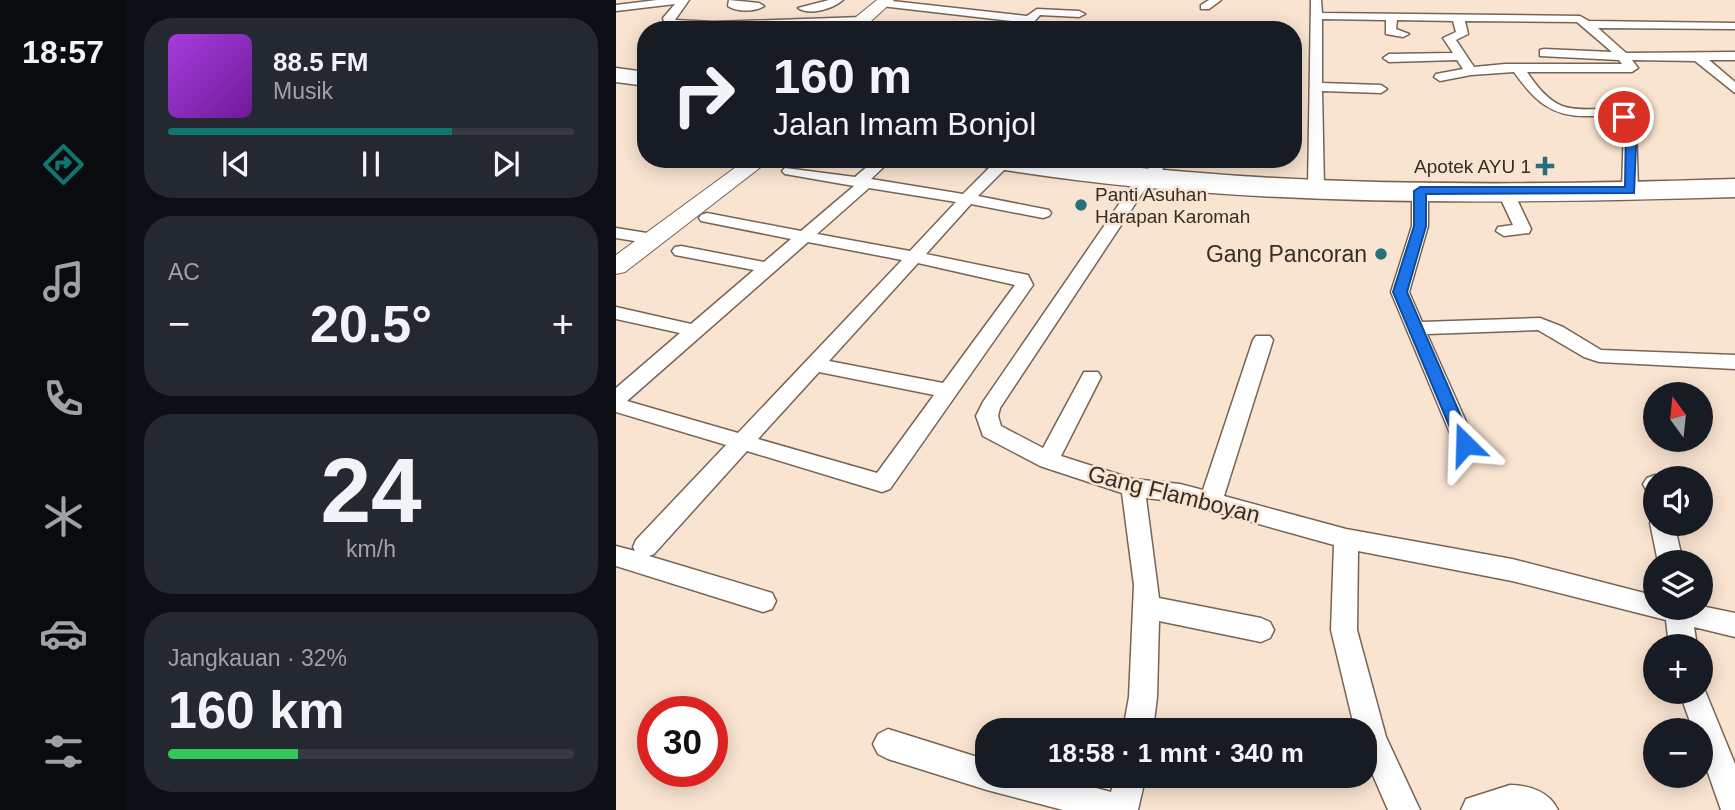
<!DOCTYPE html>
<html lang="id">
<meta charset="utf-8">
<style>
:root{--surface:#171b24;--page:#242831;--text:#f1f3f6;--muted:#9ea1a6;--line:#363941;--accent:#0f766e}
body{margin:0;font-family:Arial,sans-serif;background:var(--page);color:var(--text);height:100vh;display:flex;flex-direction:column;font-size:26px;white-space:nowrap}
*{box-sizing:border-box;margin:0}
p{font-size:23px;color:var(--muted)}
.icon{flex:none;width:38px;height:38px;fill:none;stroke:currentColor;stroke-width:2;stroke-linecap:round;stroke-linejoin:round}
.map{position:relative;flex:1;overflow:hidden}
.sheet{display:flex;flex-direction:column;gap:18px;padding:18px;background:#0d0f14;width:490px}
.sheet>*{flex:none}
.banner{position:absolute;left:21px;top:21px;width:665px;height:147px;border-radius:28px;box-shadow:0 4px 18px #0003;background:#171b24;color:var(--text);overflow:hidden}
.needle{width:46px;rotate:345deg}
.buttons{position:absolute;left:1027px;top:382px;display:grid;gap:14px}
.buttons a{display:grid;place-items:center;width:70px;height:70px;border-radius:50%;background:var(--surface);box-shadow:0 4px 18px #0003;font-size:35px}
.speed{position:absolute;left:21px;top:696px;display:flex;gap:14px;font-size:35px;font-weight:700;text-align:center}
.speed>*{display:grid;place-content:center;width:91px;height:91px;border-radius:50%;background:var(--surface);box-shadow:0 4px 18px #0003;line-height:1}
.speed .limit{border:10px solid #d22;background:#fff;color:#111}
.pin{position:absolute;display:grid;place-items:center;width:60px;height:60px;color:#fff;margin:-30px;border:4px solid #fff;border-radius:50%;box-shadow:0 2px 7px #0007}
.me{position:absolute;width:77px;margin:-38px;rotate:338deg;stroke-linejoin:round;filter:drop-shadow(0 0 5px #0008)}
.turn{display:flex;align-items:center;gap:24px;height:147px;padding:0 21px;font-size:32px}
.turn .icon{width:91px;height:91px;stroke-width:2.5}
.turn b{display:block;font-size:49px;line-height:60px}
.big{font-size:52px;font-weight:700;line-height:1.1}
.sheet .card{flex:1;display:flex;flex-direction:column;justify-content:center;gap:10px;min-width:0;padding:0 24px;border-radius:28px;background:var(--page)}
.sheet .dial{align-items:center;gap:0}
.dial b{font-size:91px;line-height:1}
.song{display:flex;align-items:center;gap:21px}
.cover{width:84px;height:84px;border-radius:10px;background:linear-gradient(135deg,hsl(280 70% 55%),hsl(280 70% 35%))}
.played{height:7px;border-radius:4px;background:linear-gradient(90deg,var(--accent) 70%,var(--line) 70%)}
.keys{display:flex;justify-content:space-around;direction:ltr}
.heat{display:flex;justify-content:space-between;align-items:center;font-size:38px;direction:ltr}
.charge{height:10px;border-radius:5px;background:linear-gradient(90deg,#34c759 32%,var(--line) 0)}
.trip{position:absolute;left:359px;top:718px;width:402px;height:70px;border-radius:28px;background:var(--surface);box-shadow:0 4px 18px #0003;font-weight:700;line-height:70px;text-align:center}
main{display:flex;flex:1;min-height:0}
.tabs{display:flex;flex-direction:column;width:126px;justify-content:space-around;align-items:center;background:#090b0e;color:var(--muted)}
.tabs .icon{width:49px;height:49px}
.tabs .current{color:var(--accent)}
.tabs b{font-size:32px;color:var(--text)}
.map>svg:first-child{display:block}
.lines{fill:none;stroke-linecap:round;stroke-linejoin:round}
.street-casing{stroke:#776454;stroke-width:3}
.secondary-casing{stroke:#776454;stroke-width:2}
.highway-casing{stroke:#776454;stroke-width:3}
.street{fill:#fff;fill-rule:evenodd}
.secondary{fill:#fff;fill-rule:evenodd}
.highway{fill:#fff;fill-rule:evenodd}
.route{fill:#1a73e8;stroke:#114b97;stroke-width:2}
.poi-dot{fill:#286f7c;stroke:#f9e4d1;stroke-width:2.5}
.labels{text-anchor:middle;dominant-baseline:central;stroke-width:5;stroke-linejoin:round;paint-order:stroke}
.far-poi-label{font-size:19px;fill:#352d26;stroke:#f9e4d1;text-anchor:end}
.poi-label{font-size:23px;fill:#352d26;stroke:#f9e4d1;text-anchor:end}
.street-label{font-size:23px;fill:#352d26;stroke:#f9e4d1}
</style>
<main>
<nav class="tabs">
<b>18:57</b>
<svg class="icon current" aria-label="directions" viewBox="0 0 24 24"><path d="M12 3l9 9-9 9-9-9zM9 14v-3h6M13 9l2 2-2 2"/></svg>
<svg class="icon" aria-label="music" viewBox="0 0 24 24"><path d="M9 18V5l10-2v13"/><circle cx="6" cy="18" r="3"/><circle cx="16" cy="16" r="3"/></svg>
<svg class="icon" aria-label="phone" viewBox="0 0 24 24"><path d="M5 4h4l2 5-3 2q2 4 5 5l2-3 5 2v4C11 20 4 13 5 4z"/></svg>
<svg class="icon" aria-label="climate" viewBox="0 0 24 24"><path d="M12 3v18M4 7l16 10M4 17L20 7"/></svg>
<svg class="icon" aria-label="car" viewBox="0 0 24 24"><path d="M5 17H2v-5l4-1 3-4h7l3 4 3 1v5h-3M9 17h6M6 11h13"/><circle cx="7" cy="17" r="2"/><circle cx="17" cy="17" r="2"/></svg>
<svg class="icon" aria-label="filters" viewBox="0 0 24 24"><path d="M4 7h16M4 17h16"/><circle cx="9" cy="7" r="2"/><circle cx="15" cy="17" r="2"/></svg>
</nav>
<section class="sheet">
<div class="card">
<div class="song"><i class="cover"></i><div><b>88.5 FM</b><p>Musik</p></div></div>
<div class="played"></div>
<div class="keys"><svg class="icon" aria-label="previous" viewBox="0 0 24 24"><path d="M18 5L8 12l10 7zM5 5v14"/></svg><svg class="icon" aria-label="pause" viewBox="0 0 24 24"><path d="M8 5v14M16 5v14"/></svg><svg class="icon" aria-label="next" viewBox="0 0 24 24"><path d="M6 5l10 7-10 7zM19 5v14"/></svg></div>
</div>
<div class="card"><p>AC</p>
<div class="heat"><a>−</a><b class="big">20.5°</b><a>+</a></div>
</div>
<div class="card dial"><b>24</b><p>km/h</p></div>
<div class="card"><p>Jangkauan · 32%</p><b class="big">160 km</b><div class="charge"></div></div>
</section>
<div class="map">
<svg width="1119" height="810" viewBox="0 0 1119 810">
<rect width="100%" height="100%" fill="#f9e4d1"/>
<g class="lines">
<defs>
<path id="street" d="M41 0H73L59 20 98 22 246 17 252 20 246 23 98 28 49 25 47 18 59 4 0 11V5Z
M113 0 143 3 148 6C140 12 120 12 112 6Z
M213 0H227C216 9 194 16 182 8Z
M267 0 411 16 421 9 463 11 469 14 463 17 424 15 411 30H402L405 22 265 6 260 3Z
M593 0H605L593 9H585V5Z
M695 0H705L706 13 964 16 973 21 1119 23V29L982 28 1010 53 1119 52V60H1093L1119 82V93L1079 61 1016 60 1022 68 1016 72H911C920 85 931 100 946 106 972 115 994 101 1020 120L1022 190 1014 195 1006 190 1008 124C996 115 985 116 971 116 935 117 918 100 898 72L855 75 824 81 818 77 820 74 847 69 841 60 773 62 767 58 773 54 837 53 827 38 840 32 837 21 781 20 780 29 793 34 787 37 770 34V20L706 19V83L765 85 771 89 765 93 706 91 708 188 700 193 692 188ZM849 21 961 22 996 52 928 49 924 50V56L1003 60 1006 64H889L858 67 840 40 852 34Z
M260 159H276L255 179 347 194 382 159H394L393 165 362 196 433 210 435 213 433 216 427 218 355 204 310 254 412 275 417 285 274 489 266 492 131 451 38 554 33 556 156 593 160 601 156 609 147 612 0 566V546L19 551 17 547 20 540 110 445 0 412V388L64 333 0 319V307L75 324 138 270 59 255 56 251 59 247 65 246 148 262 175 239 85 221 83 218 85 215 91 213 185 231 238 186 169 174 166 171 169 168 239 177ZM253 188 340 202 294 251 201 234ZM192 242 286 260 122 433 11 401ZM302 263 399 285 327 383 213 361ZM203 372 318 395 261 473 142 439Z
M537 159H551L541 182 533 183 384 408 382 416 385 426 427 448 468 372H482L485 377 445 456 517 479 564 484 587 490 637 340 640 336H654L657 340 608 496 730 529 896 559 1040 596V607L1085 606 1119 613V637L1078 627 1081 646H1053L1050 620 896 581 742 551 741 630 770 737 804 810H772L749 757V730H739L715 630 718 545 564 502 530 498 543 598 645 618 654 622 658 630 654 638 645 642 543 621 541 697 537 730H507L513 697 518 585 506 493 424 466 367 436 360 416 367 402 523 175 530 174Z
M804 186 812 191V226L793 292 806 322 924 318 947 327 985 350 1119 355V369L983 362 968 357 922 330 811 334 860 444 857 450 849 452 841 450 775 292 796 226V191Z
M889 186 897 191 915 229 913 233 888 236 880 231 882 227 897 225 881 191Z
M0 228 37 234 45 239 37 244 0 238Z
M1039 475 1047 478H1040V497L1032 494 1027 484 1031 478Z
M1038 516 1040 523H1058L1067 562H1042L1034 523Z
M1085 681 1119 764V810H1105L1085 753V730H1077L1063 691H1085Z
M272 729 371 760V775H432L495 792 500 775H530L522 810H447L371 790 272 759 262 754 257 744 262 734Z
M894 785C913 785 934 792 942 810H845L850 799Z"/>
<path id="secondary" d="M261 0H278L254 22 252 30H236L240 17Z
M131 159H155L9 272 0 274V255Z"/>
<path id="highway" d="M0 68 30 72V86L0 82Z
M357 159C457 159 557 173 658 178 812 186 965 184 1119 179V197C870 204 616 208 370 167L360 165Z"/>
</defs>
<use href="#street" class="street-casing"/>
<use href="#secondary" class="secondary-casing"/>
<use href="#highway" class="highway-casing"/>
<use href="#street" class="street"/>
<use href="#secondary" class="secondary"/>
<use href="#highway" class="highway"/>
</g>
<path class="route" d="M1008 114 1021 123 1018 193 810 194V226L791 292 857 444 854 449H843L777 292 798 226V191L804 187H1009L1010 124 1003 117Z"/>
<g class="poi-dot">
<path d="M925.5 155.5h7v7h7v7h-7v7h-7v-7h-7v-7h7z"/>
<circle cx="465" cy="205" r="7"/>
<circle cx="765" cy="254" r="7"/>
</g>
<g class="labels">
<g class="far-poi-label">
<text x="915" y="166">Apotek AYU 1</text>
<text x="479" y="194" text-anchor="start">Panti Asuhan<tspan x="479" dy="22">Harapan Karomah</tspan></text>
</g>
<g class="poi-label">
<text x="751" y="254">Gang Pancoran</text>
</g>
<g class="street-label">
<text transform="translate(558 494) rotate(14)">Gang Flamboyan</text>
</g>
</g>
</svg>
<div class="buttons">
<a><svg class="needle" viewBox="-14 -14 28 28"><path d="M0-13l5 13h-10z" fill="#e53935"/><path d="M0 13l5-13h-10z" fill="#9ea1a6"/></svg></a>
<a><svg class="icon" aria-label="sound" viewBox="0 0 24 24"><path d="M4 9h4l5-4v14l-5-4H4zM17 9q2 3 0 6"/></svg></a>
<a><svg class="icon" aria-label="layers" viewBox="0 0 24 24"><path d="M12 4l9 5-9 5-9-5zM3 14l9 5 9-5"/></svg></a>
<a>+</a>
<a>−</a>
</div>
<div class="speed"><div class="limit">30</div></div>
<div class="pin" style="left:1008px;top:117px;background:#d93025"><svg class="icon" aria-label="arrive" viewBox="0 0 24 24"><path d="M6 21V4h12l-3 4 3 4H6"/></svg></div>
<svg class="me" style="left:849px;top:444px" viewBox="-20 -20 40 40"><path d="M0-17L14 15 0 8-14 15z" fill="#1a73e8" stroke="#fff" stroke-width="4"/></svg>
<div class="trip">18:58 · 1 mnt · 340 m</div>
<div class="banner">
<div class="turn"><svg class="icon" aria-label="right" viewBox="0 0 24 24"><path d="M7 20v-9h11M14 6l5 5-5 5"/></svg><div><b>160 m</b>Jalan Imam Bonjol</div></div>
</div>
</div>
</main>
